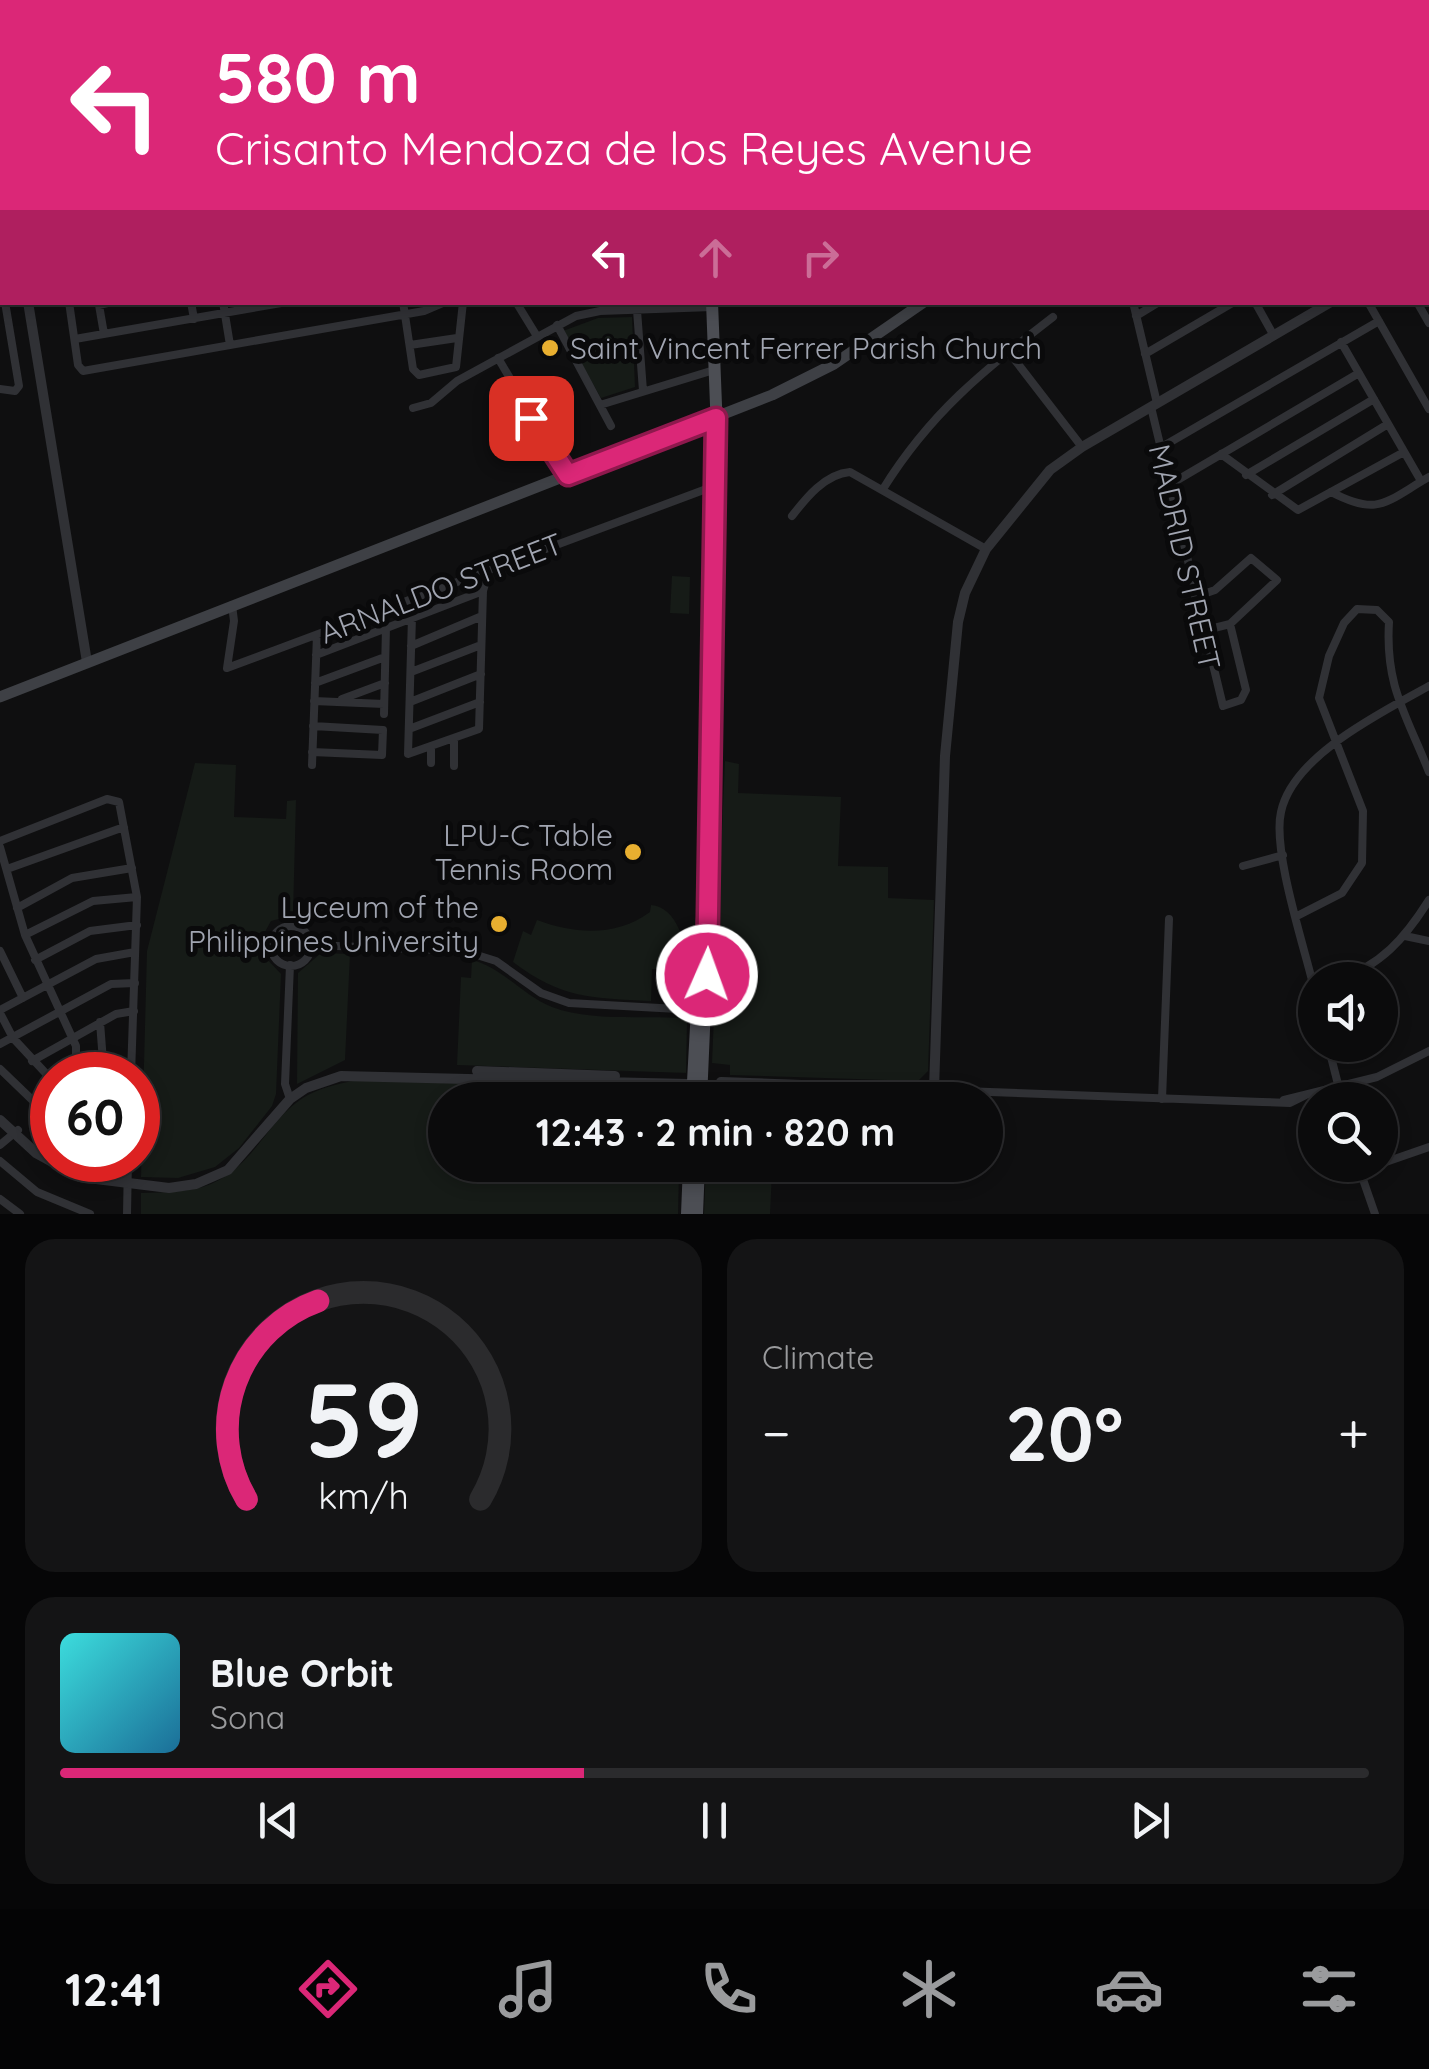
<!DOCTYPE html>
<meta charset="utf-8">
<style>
:root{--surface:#0b0b0c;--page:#141415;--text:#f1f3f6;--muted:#9a9b9d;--line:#2b2b2d;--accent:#db2777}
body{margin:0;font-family:Quicksand,sans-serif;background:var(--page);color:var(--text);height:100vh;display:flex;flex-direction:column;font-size:38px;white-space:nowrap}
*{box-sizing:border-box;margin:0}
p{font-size:32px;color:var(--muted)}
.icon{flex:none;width:55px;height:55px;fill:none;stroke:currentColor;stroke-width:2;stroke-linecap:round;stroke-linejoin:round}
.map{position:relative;height:1214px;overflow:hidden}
.drawer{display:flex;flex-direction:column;gap:25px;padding:25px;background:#060607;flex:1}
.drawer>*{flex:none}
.hud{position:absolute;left:0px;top:0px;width:1430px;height:305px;box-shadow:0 5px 15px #0003,0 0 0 2px var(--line);background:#db2777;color:#fff;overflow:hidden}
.controls{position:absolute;left:1298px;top:962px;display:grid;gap:20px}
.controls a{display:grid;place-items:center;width:100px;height:100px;border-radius:50%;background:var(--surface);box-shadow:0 5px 15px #0003,0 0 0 2px var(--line);font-size:50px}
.speed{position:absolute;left:30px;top:1052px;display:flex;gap:20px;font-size:50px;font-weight:700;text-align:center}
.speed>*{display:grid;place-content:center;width:130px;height:130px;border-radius:50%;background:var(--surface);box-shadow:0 5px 15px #0003,0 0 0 2px var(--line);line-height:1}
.speed .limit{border:15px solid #d22;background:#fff;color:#111}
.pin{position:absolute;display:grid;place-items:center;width:85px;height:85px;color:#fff;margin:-42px;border-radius:20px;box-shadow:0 5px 15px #0006}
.me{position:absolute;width:110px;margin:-55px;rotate:2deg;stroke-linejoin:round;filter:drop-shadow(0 0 8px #0008)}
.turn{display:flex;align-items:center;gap:35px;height:210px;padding:0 50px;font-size:45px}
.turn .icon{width:130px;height:130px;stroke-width:2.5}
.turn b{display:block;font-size:70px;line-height:85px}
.lanes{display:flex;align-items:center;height:95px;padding:0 50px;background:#0003;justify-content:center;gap:50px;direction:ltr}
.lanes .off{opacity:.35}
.big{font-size:75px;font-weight:700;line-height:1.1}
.drawer .card{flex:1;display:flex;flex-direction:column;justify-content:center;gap:15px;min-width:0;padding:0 35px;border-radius:30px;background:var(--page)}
.drawer .dial{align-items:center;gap:0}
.dial svg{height:260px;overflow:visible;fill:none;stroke:var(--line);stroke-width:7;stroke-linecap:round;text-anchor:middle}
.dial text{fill:var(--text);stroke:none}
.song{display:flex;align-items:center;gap:30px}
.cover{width:120px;height:120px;border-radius:15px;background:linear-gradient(135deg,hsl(180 70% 55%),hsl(200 70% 35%))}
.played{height:10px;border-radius:5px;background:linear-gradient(90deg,var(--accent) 40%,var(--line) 40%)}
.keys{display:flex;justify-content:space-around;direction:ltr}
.heat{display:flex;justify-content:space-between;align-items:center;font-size:55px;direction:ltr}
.drawer .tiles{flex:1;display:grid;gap:25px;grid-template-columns:1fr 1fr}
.card:last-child{grid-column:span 2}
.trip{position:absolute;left:428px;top:1082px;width:575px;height:100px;border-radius:50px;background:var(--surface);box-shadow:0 5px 15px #0003,0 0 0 2px var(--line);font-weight:700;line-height:100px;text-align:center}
.tab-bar{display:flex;height:160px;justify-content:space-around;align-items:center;background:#040405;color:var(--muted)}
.tab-bar .icon{width:70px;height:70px}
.tab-bar .selected{color:var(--accent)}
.tab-bar b{font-size:45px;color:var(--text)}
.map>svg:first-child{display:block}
.green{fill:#161b17}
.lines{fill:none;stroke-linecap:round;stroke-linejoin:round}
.minor{stroke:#303135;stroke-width:8}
.tertiary{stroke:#303135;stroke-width:10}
.secondary{stroke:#3e4045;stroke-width:11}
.primary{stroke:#4c4e54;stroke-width:12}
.route-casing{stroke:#8e194d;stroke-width:25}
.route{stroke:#db2777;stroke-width:18}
.poi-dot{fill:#e8af30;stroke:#0a0a0b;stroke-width:4}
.labels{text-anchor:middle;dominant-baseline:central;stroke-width:10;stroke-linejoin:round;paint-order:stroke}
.poi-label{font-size:30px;fill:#a1a5b1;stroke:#0a0a0b;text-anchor:end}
.street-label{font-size:30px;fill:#a1a5b1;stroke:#0a0a0b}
</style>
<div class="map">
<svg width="1429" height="1214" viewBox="0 0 1429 1214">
<rect width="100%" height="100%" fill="#0f0f10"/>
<path class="green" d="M632 317 635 387 601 398 563 331 598 318Z
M672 576 690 577 689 614 670 613Z
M725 761 739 764 738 793 841 797 838 866 888 867V898L934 900 928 1071 918 1081 730 1075V1065L712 1063Z
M195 763 236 765 234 817 286 819 287 801 296 800 293 915 271 921 261 939 266 958 281 974 276 1094 272 1106 239 1148 215 1167 178 1178 141 1177 147 951Z
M651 905C678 907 687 947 687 969H652L651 1001C591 998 562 999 513 962L523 931 531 935 537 920C574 934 617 937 650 912Z
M321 953 350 954 345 1060 297 1084 298 973Z
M472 960C503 968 522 995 552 1007 592 1022 641 1015 683 1018L687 1022 686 1073 457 1065 461 977 471 978Z
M361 1079 460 1080 459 1100H445V1165L565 1169 564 1180H592V1169L679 1173 678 1214H141V1193C164 1192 189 1193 211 1184 256 1165 268 1117 308 1095 325 1086 343 1083 361 1079Z
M706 1165H829V1173L772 1172 770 1214H704Z"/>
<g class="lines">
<path class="minor" d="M196 0 221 2
M319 0 320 2
M363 0 364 2
M128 2 134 0
M246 2V0
M1428 81 1429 79
M1428 86 1429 89
M1428 192 1429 195
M1428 214 1429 213
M1428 251 1429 253
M0 277 2 291
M69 302 78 365 83 371 424 311 445 302
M191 302 194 319
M223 302 230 345
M403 302 413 369 419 375 456 367 463 302
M516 302 535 333
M1133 302 1157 403
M1255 302 1274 336
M1368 302 1429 409
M1417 302 1429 323
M637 310 643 391
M1136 316 1159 302
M557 325 611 426
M104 334 99 305 112 302
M75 339 287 302
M1341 342 1421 481
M410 345 457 338
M1008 351 1082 447
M1145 354 1234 302
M498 358 567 475
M0 389 15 391 19 386 5 302
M600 405 714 370
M1151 407 1223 706 1241 700 1246 690 1230 624
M413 408 431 403 457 381 576 316 600 311 712 307
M1160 448 1379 321
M1221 454 1298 510 1404 452
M1246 475 1374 399
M1169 485 1359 373
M883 489C931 412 982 372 1053 317
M1331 492C1379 517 1385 502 1429 477
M1272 495 1388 424
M792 516C806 498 825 474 850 472L986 549
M1195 597 1215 590 1251 558 1277 580 1230 624 1202 631
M232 605 234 621 227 668 717 485
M412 617 408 754 479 729 483 591 489 570
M411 646 482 616
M316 655 483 591
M411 672 481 645
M315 683 385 657
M342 699 385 683
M314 701 384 704
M410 702 481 674
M384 714 386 627
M409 729 480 702
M312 752 382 755 383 730 313 726
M431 763V746
M312 765 317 635
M454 766V738
M0 841 107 799 119 802 137 897 131 1075
M0 847 25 935 76 1046V1075
M1243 866 1283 855
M7 869 124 827
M17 908 72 878 132 868
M1297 916 1342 893 1362 863 1363 811 1319 698 1329 656 1344 623 1357 609 1377 610 1389 622C1385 686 1406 714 1429 772
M271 946a20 20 0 1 1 40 0a20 20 0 1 1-40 0Z
M25 935 93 901 137 897
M1405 936 1429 941
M311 945 464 951 496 961 541 993 569 1003 696 1010
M0 951 23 998
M35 960 90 931 137 925
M290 965 285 1084 290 1099
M1337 980C1381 966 1405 938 1429 900
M1315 992C1305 949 1272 851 1281 812 1293 755 1383 712 1429 686
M0 1010 96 959 135 952
M0 1013 13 1038 52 1080
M100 1022 104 1075
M0 1044 111 984 135 983
M1328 1045 1342 1100
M32 1061 116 1014 134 1011
M0 1069 52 1119
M934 1090 1262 1102 1290 1103 1306 1095
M1162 1099 1169 919
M1284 1100 1377 1077 1429 1051
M0 1145 18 1130
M0 1161 37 1192 90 1214
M1380 1164 1429 1147
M1358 1165 1375 1214
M0 1199 20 1214
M127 1214 128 1160"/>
<path class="tertiary" d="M658 2 669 0
M0 90 2 87
M0 131 2 146
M28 302 87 662
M477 1071 615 1076
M721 1082 934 1090 945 756 958 622 965 593 986 549 1050 470 1082 447 1331 302
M0 1120 36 1153 80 1177 169 1188 196 1184 228 1170 290 1099 306 1088 341 1076 687 1084 692 1094"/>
<path class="secondary" d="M1393 2 1397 0
M0 697 772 395 834 364 924 302"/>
<path class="primary" d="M697 0 698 2
M692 1100 711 751 717 431 712 302
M701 1100 709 912 705 899
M687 1214 689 1165
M697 1214 699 1165"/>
</g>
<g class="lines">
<defs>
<path id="route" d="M531 418 568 475 716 418 707 975"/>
</defs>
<use href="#route" class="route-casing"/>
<use href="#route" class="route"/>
</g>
<g class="poi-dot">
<circle cx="550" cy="348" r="10"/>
<circle cx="633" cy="852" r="10"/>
<circle cx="499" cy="924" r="10"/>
</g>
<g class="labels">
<g class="poi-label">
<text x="570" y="348" text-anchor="start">Saint Vincent Ferrer Parish Church</text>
<text x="613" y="835">LPU-C Table<tspan x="613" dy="34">Tennis Room</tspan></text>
<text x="479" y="907">Lyceum of the<tspan x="479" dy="34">Philippines University</tspan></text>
</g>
<g class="street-label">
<text transform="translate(1185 557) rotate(77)">MADRID STREET</text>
<text transform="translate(441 588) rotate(-21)">ARNALDO STREET</text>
</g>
</g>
</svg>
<div class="controls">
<a><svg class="icon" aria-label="sound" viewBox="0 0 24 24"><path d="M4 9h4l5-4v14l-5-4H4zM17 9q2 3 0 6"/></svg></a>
<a><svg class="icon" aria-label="search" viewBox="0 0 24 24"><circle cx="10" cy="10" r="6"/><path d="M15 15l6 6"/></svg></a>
</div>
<div class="speed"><div class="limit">60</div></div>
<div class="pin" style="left:531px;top:418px;background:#d93025"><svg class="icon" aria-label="arrive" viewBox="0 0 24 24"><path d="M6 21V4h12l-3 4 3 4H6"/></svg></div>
<svg class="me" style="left:707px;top:975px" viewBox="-20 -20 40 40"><circle r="17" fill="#db2777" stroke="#fff" stroke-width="3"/><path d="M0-11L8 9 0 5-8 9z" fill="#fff"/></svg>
<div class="trip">12:43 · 2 min · 820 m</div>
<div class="hud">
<div class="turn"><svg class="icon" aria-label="left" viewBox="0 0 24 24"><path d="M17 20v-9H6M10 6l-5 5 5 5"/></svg><div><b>580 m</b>Crisanto Mendoza de los Reyes Avenue</div></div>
<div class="lanes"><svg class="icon" aria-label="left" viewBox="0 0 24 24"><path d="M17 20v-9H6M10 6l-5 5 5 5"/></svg><svg class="icon off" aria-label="ahead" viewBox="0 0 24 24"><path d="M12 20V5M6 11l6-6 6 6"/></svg><svg class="icon off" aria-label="right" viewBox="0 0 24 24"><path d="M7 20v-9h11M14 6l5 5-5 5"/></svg></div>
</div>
</div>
<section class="drawer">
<div class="tiles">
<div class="card dial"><svg viewBox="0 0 100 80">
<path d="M14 69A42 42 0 1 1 86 69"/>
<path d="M14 69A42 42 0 0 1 36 8" stroke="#db2777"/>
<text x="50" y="56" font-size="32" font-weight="700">59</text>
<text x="50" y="72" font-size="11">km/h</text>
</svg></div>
<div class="card"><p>Climate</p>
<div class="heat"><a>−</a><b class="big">20°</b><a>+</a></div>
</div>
<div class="card">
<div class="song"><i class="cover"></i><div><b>Blue Orbit</b><p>Sona</p></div></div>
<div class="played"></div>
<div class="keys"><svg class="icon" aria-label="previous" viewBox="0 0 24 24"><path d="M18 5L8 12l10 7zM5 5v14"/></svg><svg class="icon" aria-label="pause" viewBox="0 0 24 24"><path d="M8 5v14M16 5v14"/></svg><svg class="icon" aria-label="next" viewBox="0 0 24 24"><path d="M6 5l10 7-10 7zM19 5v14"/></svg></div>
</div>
</div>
</section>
<nav class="tab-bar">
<b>12:41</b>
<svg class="icon selected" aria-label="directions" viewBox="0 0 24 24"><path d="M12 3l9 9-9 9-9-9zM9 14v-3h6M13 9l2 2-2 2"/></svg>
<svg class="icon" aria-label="music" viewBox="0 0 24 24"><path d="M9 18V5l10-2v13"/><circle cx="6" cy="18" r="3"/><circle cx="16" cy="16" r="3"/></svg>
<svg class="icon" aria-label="phone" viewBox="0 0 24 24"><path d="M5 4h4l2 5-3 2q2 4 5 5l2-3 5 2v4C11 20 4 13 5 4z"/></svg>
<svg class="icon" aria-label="climate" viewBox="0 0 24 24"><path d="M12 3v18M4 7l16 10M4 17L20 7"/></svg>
<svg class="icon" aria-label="car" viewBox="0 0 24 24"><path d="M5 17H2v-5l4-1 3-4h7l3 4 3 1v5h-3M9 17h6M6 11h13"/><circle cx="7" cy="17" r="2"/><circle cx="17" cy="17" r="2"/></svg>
<svg class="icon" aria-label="filters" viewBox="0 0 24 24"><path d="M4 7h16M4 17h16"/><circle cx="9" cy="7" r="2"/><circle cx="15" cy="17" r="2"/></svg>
</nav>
